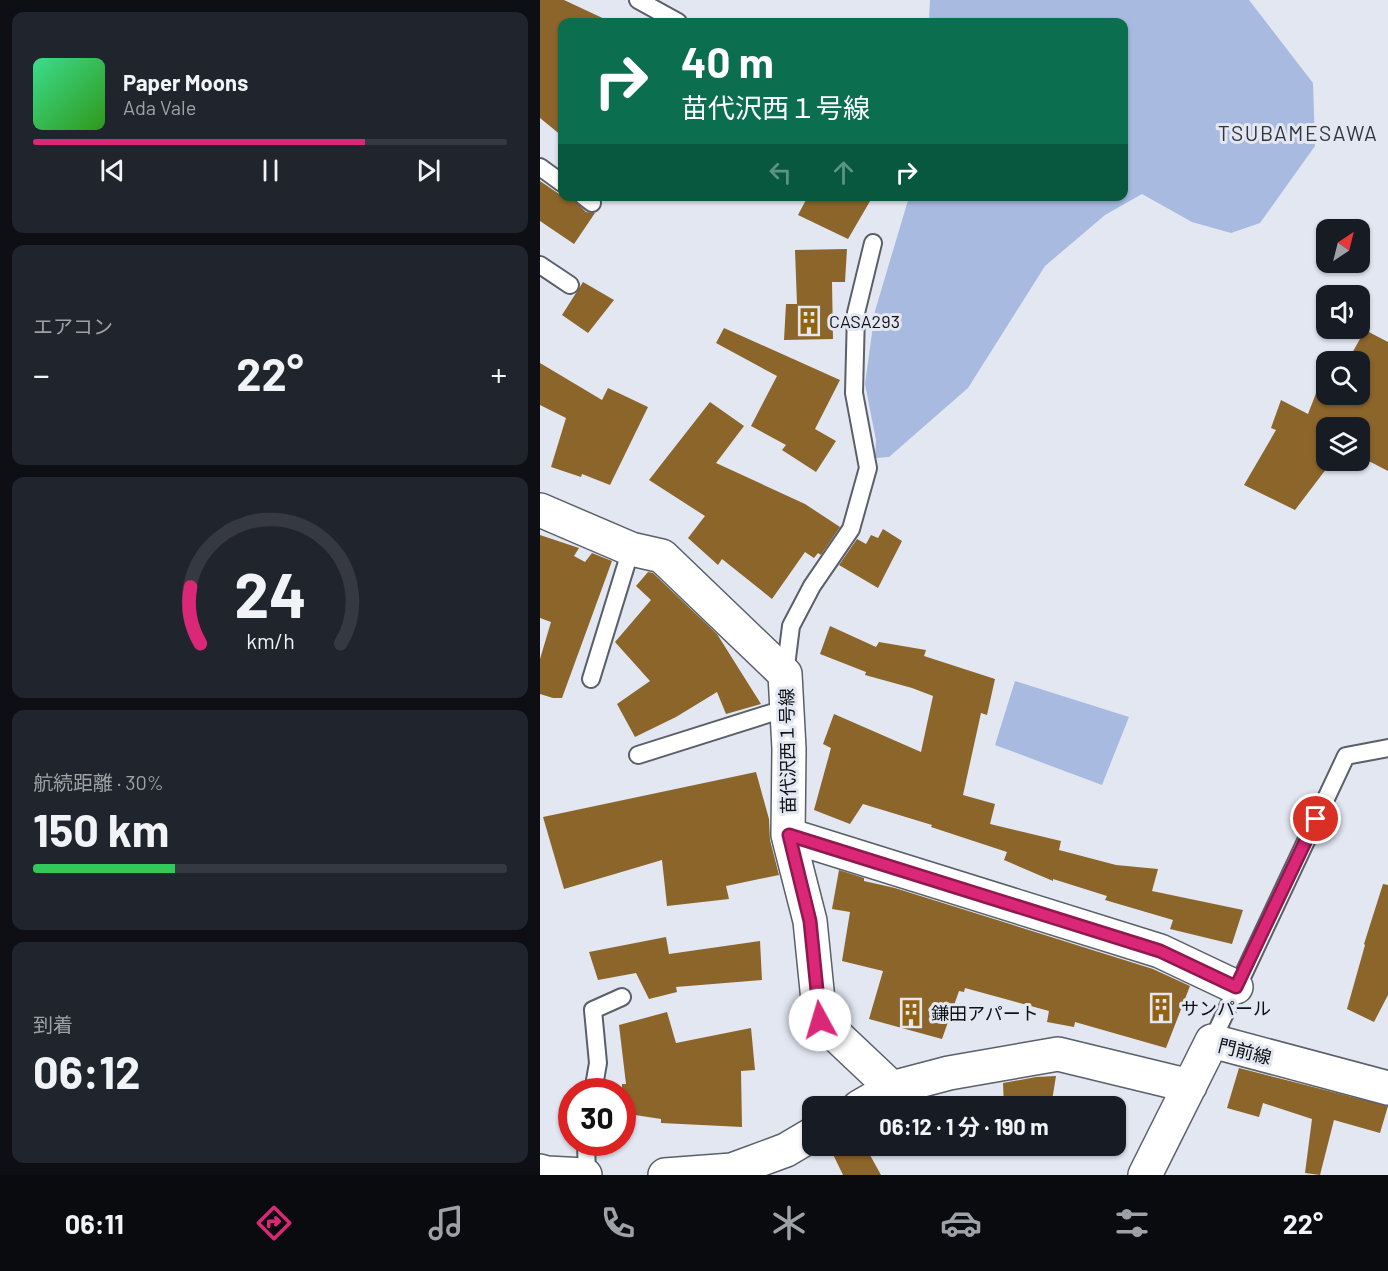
<!DOCTYPE html>
<html lang="ja">
<meta charset="utf-8">
<style>
:root{--surface:#171b24;--page:#20242c;--text:#f1f3f6;--muted:#9ea1a6;--line:#363941;--accent:#db2777}
body{margin:0;font-family:Barlow,"Noto Sans JP",sans-serif;background:var(--page);color:var(--text);height:100vh;display:flex;flex-direction:column;font-size:22px;white-space:nowrap}
*{box-sizing:border-box;margin:0}
p{font-size:20px;color:var(--muted)}
.icon{flex:none;width:33px;height:33px;fill:none;stroke:currentColor;stroke-width:2;stroke-linecap:round;stroke-linejoin:round}
.map{position:relative;flex:1;overflow:hidden}
.drawer{display:flex;flex-direction:column;gap:12px;padding:12px;background:#0d0f14;width:540px}
.drawer>*{flex:none}
.hud{position:absolute;left:18px;top:18px;width:570px;height:183px;border-radius:12px;box-shadow:0 2px 4px #0004;background:#0b6e4f;color:#fff;overflow:hidden}
.needle{width:39px;rotate:35deg}
.buttons{position:absolute;left:776px;top:219px;display:grid;gap:12px}
.buttons a{display:grid;place-items:center;width:54px;height:54px;border-radius:12px;background:var(--surface);box-shadow:0 2px 4px #0004;font-size:30px}
.speed{position:absolute;left:18px;top:1078px;display:flex;gap:12px;font-size:30px;font-weight:700;text-align:center}
.speed>*{display:grid;place-content:center;width:78px;height:78px;border-radius:50%;background:var(--surface);box-shadow:0 2px 4px #0004;line-height:1}
.speed .limit{border:9px solid #d22;background:#fff;color:#111}
.pin{position:absolute;display:grid;place-items:center;width:51px;height:51px;color:#fff;margin:-26px;border:3px solid #fff;border-radius:50%;box-shadow:0 2px 6px #0007}
.me{position:absolute;width:66px;margin:-33px;rotate:354deg;stroke-linejoin:round;filter:drop-shadow(0 0 4px #0008)}
.turn{display:flex;align-items:center;gap:21px;height:126px;padding:0 24px;font-size:27px}
.turn .icon{width:78px;height:78px;stroke-width:2.5}
.turn b{display:block;font-size:42px;line-height:51px}
.lanes{display:flex;align-items:center;height:57px;padding:0 24px;background:#0003;justify-content:center;gap:30px;direction:ltr}
.lanes .off{opacity:.35}
.big{font-size:45px;font-weight:700;line-height:1.1}
.drawer .card{flex:1;display:flex;flex-direction:column;justify-content:center;gap:9px;min-width:0;padding:0 21px;border-radius:12px;background:var(--page)}
.drawer .dial{align-items:center;gap:0}
.dial svg{height:156px;overflow:visible;fill:none;stroke:var(--line);stroke-width:7;stroke-linecap:round;text-anchor:middle}
.dial text{fill:var(--text);stroke:none}
.song{display:flex;align-items:center;gap:18px}
.cover{width:72px;height:72px;border-radius:9px;background:linear-gradient(135deg,hsl(150 70% 55%),hsl(110 70% 35%))}
.played{height:6px;border-radius:3px;background:linear-gradient(90deg,var(--accent) 70%,var(--line) 70%)}
.keys{display:flex;justify-content:space-around;direction:ltr}
.heat{display:flex;justify-content:space-between;align-items:center;font-size:33px;direction:ltr}
.charge{height:9px;border-radius:4px;background:linear-gradient(90deg,#34c759 30%,var(--line) 0)}
.trip{position:absolute;left:262px;top:1096px;width:324px;height:60px;border-radius:12px;background:var(--surface);box-shadow:0 2px 4px #0004;font-weight:700;line-height:60px;text-align:center}
.tab-bar{display:flex;height:96px;justify-content:space-around;align-items:center;background:#090b0e;color:var(--muted)}
.tab-bar .icon{width:42px;height:42px}
.tab-bar .on{color:var(--accent)}
.tab-bar b{font-size:27px;color:var(--text)}
main{display:flex;flex:1;min-height:0}
.map>svg:first-child{display:block}
.green{fill:#a8bae0}
.building{fill:#8c652b}
.lines{fill:none;stroke-linecap:round;stroke-linejoin:round}
.lane-casing{stroke:#5a5f68;stroke-width:20}
.street-casing{stroke:#5a5f68;stroke-width:36}
.lane{stroke:#fff;stroke-width:16}
.street{stroke:#fff;stroke-width:33}
.route-casing{stroke:#8e194d;stroke-width:15}
.route{stroke:#db2777;stroke-width:10}
.labels{text-anchor:middle;dominant-baseline:central;stroke-width:6;stroke-linejoin:round;paint-order:stroke}
.poi-label{font-size:18px;fill:#0e1014;stroke:#e2e7f2;text-anchor:start}
.street-label{font-size:18px;fill:#0e1014;stroke:#e2e7f2}
.quarter-label{font-size:21px;letter-spacing:1.5px;fill:#32353e;stroke:#e2e7f2}
</style>
<main>
<section class="drawer">
<div class="card">
<div class="song"><i class="cover"></i><div><b>Paper Moons</b><p>Ada Vale</p></div></div>
<div class="played"></div>
<div class="keys"><svg class="icon" aria-label="previous" viewBox="0 0 24 24"><path d="M18 5L8 12l10 7zM5 5v14"/></svg><svg class="icon" aria-label="pause" viewBox="0 0 24 24"><path d="M8 5v14M16 5v14"/></svg><svg class="icon" aria-label="next" viewBox="0 0 24 24"><path d="M6 5l10 7-10 7zM19 5v14"/></svg></div>
</div>
<div class="card"><p>エアコン</p>
<div class="heat"><a>−</a><b class="big">22°</b><a>+</a></div>
</div>
<div class="card dial"><svg viewBox="0 0 100 80">
<path d="M14 69A42 42 0 1 1 86 69"/>
<path d="M14 69A42 42 0 0 1 9 40" stroke="#db2777"/>
<text x="50" y="56" font-size="32" font-weight="700">24</text>
<text x="50" y="72" font-size="11">km/h</text>
</svg></div>
<div class="card"><p>航続距離 · 30%</p><b class="big">150 km</b><div class="charge"></div></div>
<div class="card"><p>到着</p><b class="big">06:12</b></div>
</section>
<div class="map">
<svg width="848" height="1175" viewBox="0 0 848 1175">
<rect width="100%" height="100%" fill="#e2e7f2"/>
<path class="green" d="M390 0H709L773 83 775 146 720 223 691 233 652 222 602 194 565 215 505 266 428 388 349 457 335 458 336 440 325 384 335 311 369 197 584 196V22H389Z
M475 681 589 717 562 785 455 745Z"/>
<path class="building" d="M0 0H24L71 22H22V136L0 118Z
M0 181 22 196 34 200 46 212 55 213 34 244 0 221Z
M268 196H333L308 239 258 215Z
M307 249 305 282H292L293 339 244 340 246 304H257L255 250Z
M43 282 74 300 48 333 22 315Z
M184 328 300 380 275 429 296 441 276 472 242 450 246 445 211 426 237 376 176 343Z
M825 330 848 342V471L819 456V428H786V460H793L755 510 704 485 736 430 731 428 741 400 768 414 780 383 786 386V394H819V362H807Z
M0 363 62 400 68 388 108 407 70 485 42 474 41 477 11 467 26 418 0 405Z
M170 402 204 426 176 463 265 504 300 527 281 555 278 553 274 558 265 552 232 599 182 559 178 565 148 538 165 516 109 480Z
M343 529 362 541 338 588 299 565 317 539 326 544 331 535 338 538Z
M0 535 39 548 34 556 45 562 52 553 72 561 22 698H13L0 694V659L11 622 0 618Z
M108 572 113 573 177 634 221 704 186 714 177 692 136 717 95 737 77 704 110 681 75 642 111 600 96 586Z
M290 626 336 647 339 642 386 650 384 656 455 679 447 715 441 713 423 795 455 804 450 824 521 841 519 850 576 865 618 869 612 891 703 910 692 944 630 929 633 920 565 900 567 896 513 879V881L464 860 467 852 391 827 392 825 323 804 310 824 274 810 291 748 283 744 294 714 381 752 393 696 372 688 325 675 326 672 280 654Z
M216 772 229 819 230 840 239 875 186 886 189 899 127 906 122 860 24 889 3 817Z
M299 870 324 878V881L355 888 613 969 650 986 626 1048 535 1022 534 1027 507 1022 509 1011 425 988 424 992 419 991 402 1039 329 1019 343 971 302 961 310 912 292 909Z
M843 884 848 885V995L834 1022 807 1009 825 945 824 944Z
M126 937 129 954 220 941 222 980 136 987 137 992 109 999 96 973 58 980 49 952Z
M127 1012 136 1043 211 1028 215 1070 201 1071 202 1127 121 1123V1119L82 1113V1084H86L79 1025Z
M699 1068 848 1106 840 1133 794 1120 780 1175 765 1173 772 1119 723 1103 719 1117 687 1108Z
M516 1076 511 1107H464L463 1083 496 1077Z
M289 1146H325L341 1175H303Z"/>
<g class="lines">
<defs>
<path id="lane" d="M98 0 138 22
M0 167 22 183
M43 196 52 203
M0 265 30 285
M245 674 251 626 272 586 311 529 328 468 314 393 316 313 333 243
M51 679 91 549
M98 755 247 708
M672 1041 806 756 848 748
M53 1092 58 1063 53 1010 82 997
M46 1143 47 1175"/>
<path id="street" d="M0 510 91 549 122 556 245 674 249 749 248 835 620 951 696 987
M248 835 270 921 280 1020 352 1088
M319 1107 352 1088 409 1073 518 1054 650 1086
M0 1171 7 1173 45 1175
M125 1175 192 1170 246 1150 273 1134
M605 1175 672 1041 848 1088"/>
</defs>
<use href="#lane" class="lane-casing"/>
<use href="#street" class="street-casing"/>
<use href="#lane" class="lane"/>
<use href="#street" class="street"/>
</g>
<g class="lines">
<defs>
<path id="route" d="M280 1020 270 921 249 835 620 951 696 987 776 819"/>
</defs>
<use href="#route" class="route-casing"/>
<use href="#route" class="route"/>
</g>
<defs>
<symbol id="building-bare" viewBox="-9 -9 18 18"><path d="M-4-6H4V6H1V3H-1V6H-4ZM-2.5-4.3h1.7v1.8h-1.7ZM.8-4.3h1.7v1.8H.8ZM-2.5-1h1.7V.8h-1.7ZM.8-1h1.7V.8H.8Z" fill="#936311" stroke="#e2e7f2" stroke-width="2.5" paint-order="stroke"/></symbol>
</defs>
<g fill-rule="evenodd">
<use href="#building-bare" x="250" y="302" width="38" height="38"/>
<use href="#building-bare" x="602" y="989" width="38" height="38"/>
<use href="#building-bare" x="352" y="994" width="38" height="38"/>
</g>
<g class="labels">
<g class="poi-label">
<text x="289" y="321">CASA293</text>
<text x="641" y="1008">サンパール</text>
<text x="391" y="1013">鎌田アパート</text>
</g>
<g class="street-label">
<text transform="translate(247 751) rotate(-91)">苗代沢西１号線</text>
<text transform="translate(705 1051) rotate(14)">門前線</text>
</g>
<g class="quarter-label">
<text x="758" y="132">TSUBAMESAWA</text>
</g>
</g>
</svg>
<div class="buttons">
<a><svg class="needle" viewBox="-14 -14 28 28"><path d="M0-13l5 13h-10z" fill="#e53935"/><path d="M0 13l5-13h-10z" fill="#9ea1a6"/></svg></a>
<a><svg class="icon" aria-label="sound" viewBox="0 0 24 24"><path d="M4 9h4l5-4v14l-5-4H4zM17 9q2 3 0 6"/></svg></a>
<a><svg class="icon" aria-label="search" viewBox="0 0 24 24"><circle cx="10" cy="10" r="6"/><path d="M15 15l6 6"/></svg></a>
<a><svg class="icon" aria-label="layers" viewBox="0 0 24 24"><path d="M12 4l9 5-9 5-9-5zM3 14l9 5 9-5"/></svg></a>
</div>
<div class="speed"><div class="limit">30</div></div>
<div class="pin" style="left:776px;top:819px;background:#d93025"><svg class="icon" aria-label="arrive" viewBox="0 0 24 24"><path d="M6 21V4h12l-3 4 3 4H6"/></svg></div>
<svg class="me" style="left:280px;top:1020px" viewBox="-20 -20 40 40"><circle r="19" fill="#fff"/><path d="M0-13L10 11 0 6-10 11z" fill="#db2777"/></svg>
<div class="trip">06:12 · 1 分 · 190 m</div>
<div class="hud">
<div class="turn"><svg class="icon" aria-label="right" viewBox="0 0 24 24"><path d="M7 20v-9h11M14 6l5 5-5 5"/></svg><div><b>40 m</b>苗代沢西１号線</div></div>
<div class="lanes"><svg class="icon off" aria-label="left" viewBox="0 0 24 24"><path d="M17 20v-9H6M10 6l-5 5 5 5"/></svg><svg class="icon off" aria-label="ahead" viewBox="0 0 24 24"><path d="M12 20V5M6 11l6-6 6 6"/></svg><svg class="icon" aria-label="right" viewBox="0 0 24 24"><path d="M7 20v-9h11M14 6l5 5-5 5"/></svg></div>
</div>
</div>
</main>
<nav class="tab-bar">
<b>06:11</b>
<svg class="icon on" aria-label="directions" viewBox="0 0 24 24"><path d="M12 3l9 9-9 9-9-9zM9 14v-3h6M13 9l2 2-2 2"/></svg>
<svg class="icon" aria-label="music" viewBox="0 0 24 24"><path d="M9 18V5l10-2v13"/><circle cx="6" cy="18" r="3"/><circle cx="16" cy="16" r="3"/></svg>
<svg class="icon" aria-label="phone" viewBox="0 0 24 24"><path d="M5 4h4l2 5-3 2q2 4 5 5l2-3 5 2v4C11 20 4 13 5 4z"/></svg>
<svg class="icon" aria-label="climate" viewBox="0 0 24 24"><path d="M12 3v18M4 7l16 10M4 17L20 7"/></svg>
<svg class="icon" aria-label="car" viewBox="0 0 24 24"><path d="M5 17H2v-5l4-1 3-4h7l3 4 3 1v5h-3M9 17h6M6 11h13"/><circle cx="7" cy="17" r="2"/><circle cx="17" cy="17" r="2"/></svg>
<svg class="icon" aria-label="filters" viewBox="0 0 24 24"><path d="M4 7h16M4 17h16"/><circle cx="9" cy="7" r="2"/><circle cx="15" cy="17" r="2"/></svg>
<b>22°</b>
</nav>
